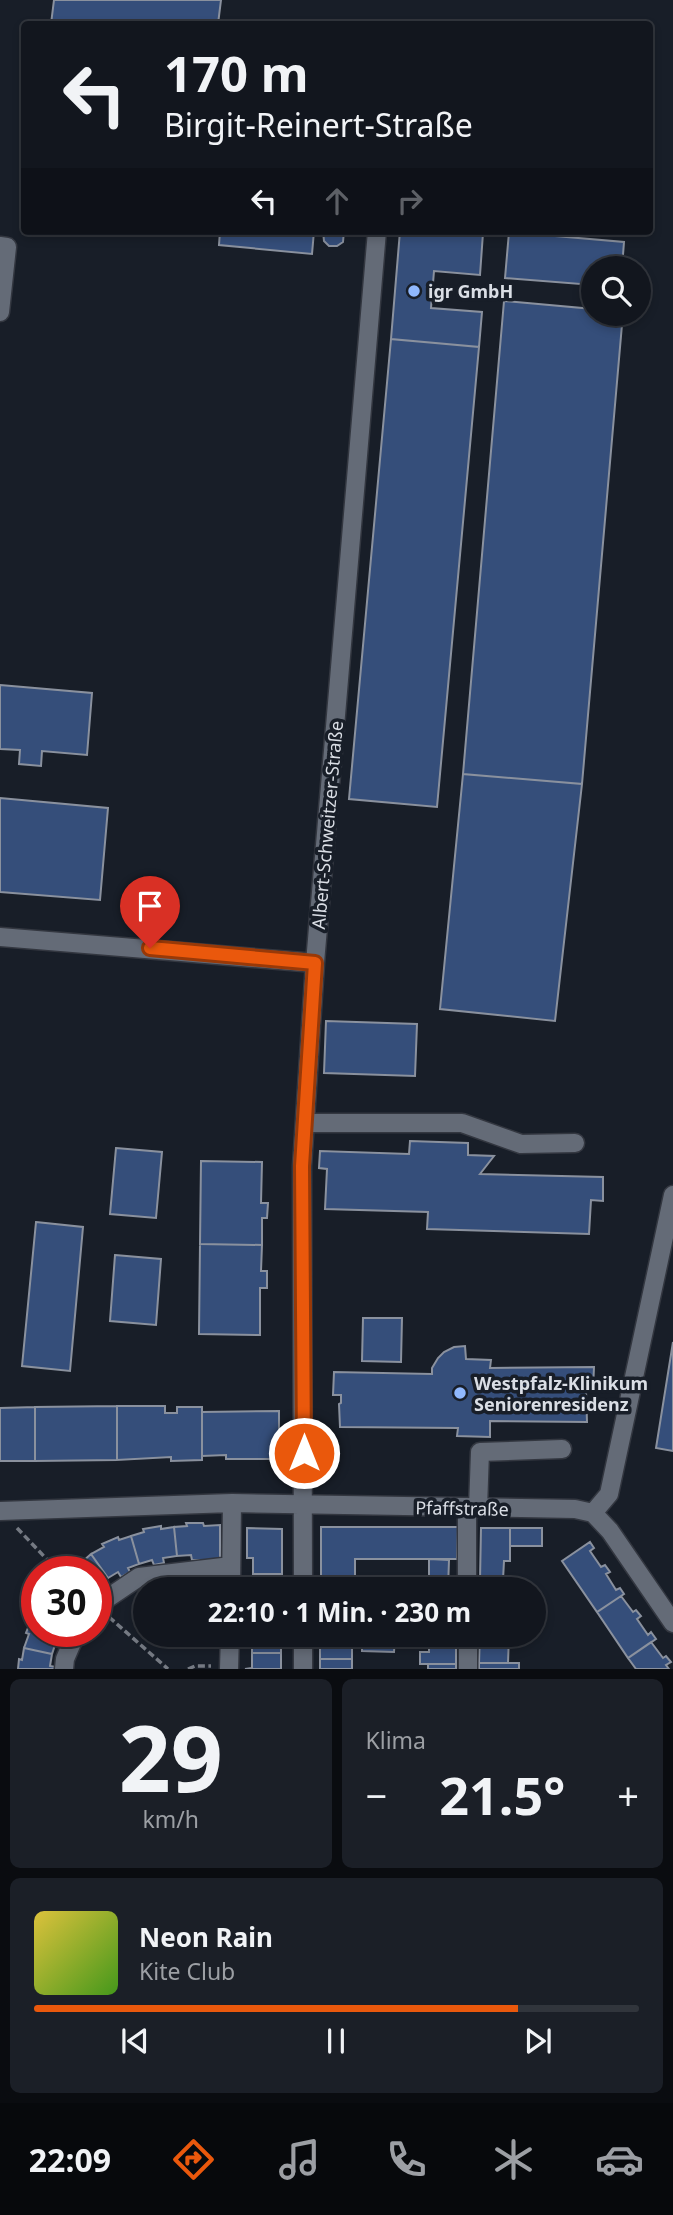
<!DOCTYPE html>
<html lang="de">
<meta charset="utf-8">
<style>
:root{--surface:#12161e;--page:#1b1f27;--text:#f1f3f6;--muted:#9c9fa4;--line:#31353c;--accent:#ea580c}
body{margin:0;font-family:"Noto Sans",sans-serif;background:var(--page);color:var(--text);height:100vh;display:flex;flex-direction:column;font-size:26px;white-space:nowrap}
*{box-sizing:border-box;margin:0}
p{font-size:23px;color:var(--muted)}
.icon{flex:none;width:38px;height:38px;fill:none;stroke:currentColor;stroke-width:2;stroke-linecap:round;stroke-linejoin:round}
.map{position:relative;height:1669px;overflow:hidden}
.sheet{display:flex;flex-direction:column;gap:10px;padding:10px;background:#0a0c10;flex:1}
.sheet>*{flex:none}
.banner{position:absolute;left:21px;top:21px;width:632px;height:214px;border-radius:7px;box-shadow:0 4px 10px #0003,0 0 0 2px var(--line);background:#12161e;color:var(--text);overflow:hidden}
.controls{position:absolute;left:581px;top:256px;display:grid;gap:14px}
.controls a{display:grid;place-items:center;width:70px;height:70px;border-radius:50%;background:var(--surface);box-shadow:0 4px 10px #0003,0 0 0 2px var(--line);font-size:35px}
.speed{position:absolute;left:21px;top:1556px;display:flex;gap:14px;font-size:35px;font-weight:700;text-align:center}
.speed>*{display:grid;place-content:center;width:91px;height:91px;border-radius:50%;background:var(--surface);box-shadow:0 4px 10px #0003,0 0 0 2px var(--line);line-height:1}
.speed .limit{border:10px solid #d22;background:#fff;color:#111}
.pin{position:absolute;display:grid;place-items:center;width:60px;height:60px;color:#fff;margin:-72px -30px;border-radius:50% 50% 50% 0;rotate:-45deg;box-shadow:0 0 7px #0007}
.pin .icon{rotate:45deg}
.me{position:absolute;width:77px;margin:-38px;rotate:0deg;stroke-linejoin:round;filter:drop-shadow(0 0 5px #0008)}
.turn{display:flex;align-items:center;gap:24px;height:147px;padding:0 28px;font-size:32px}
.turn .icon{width:91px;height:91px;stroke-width:2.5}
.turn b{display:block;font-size:49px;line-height:60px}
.lanes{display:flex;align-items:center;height:66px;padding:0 28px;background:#0003;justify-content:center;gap:35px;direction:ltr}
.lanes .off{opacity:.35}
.big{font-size:52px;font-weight:700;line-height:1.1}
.sheet .card{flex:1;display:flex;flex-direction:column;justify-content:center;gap:10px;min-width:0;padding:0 24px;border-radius:10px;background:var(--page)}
.sheet .dial{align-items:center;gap:0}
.dial b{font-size:91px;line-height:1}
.song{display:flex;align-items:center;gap:21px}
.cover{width:84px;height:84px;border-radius:10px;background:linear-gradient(135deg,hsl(50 70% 55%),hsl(100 70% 35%))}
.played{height:7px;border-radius:4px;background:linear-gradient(90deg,var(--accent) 80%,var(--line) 80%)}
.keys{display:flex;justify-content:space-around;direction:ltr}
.heat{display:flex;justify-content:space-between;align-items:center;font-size:38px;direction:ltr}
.sheet .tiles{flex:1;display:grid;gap:10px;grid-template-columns:1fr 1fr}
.card:last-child{grid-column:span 2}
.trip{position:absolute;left:133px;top:1577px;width:413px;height:70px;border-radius:35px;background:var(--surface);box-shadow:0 4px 10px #0003,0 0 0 2px var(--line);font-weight:700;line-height:70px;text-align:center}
.dock{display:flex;height:112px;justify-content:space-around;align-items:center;background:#07090c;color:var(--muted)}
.dock .icon{width:49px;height:49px}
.dock .selected{color:var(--accent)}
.dock b{font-size:32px;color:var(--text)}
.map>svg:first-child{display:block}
.building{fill:#354e7a;stroke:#8a919e;stroke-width:2}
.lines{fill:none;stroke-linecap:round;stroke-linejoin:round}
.minor-casing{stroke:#333740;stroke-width:21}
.path{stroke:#757a83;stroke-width:3.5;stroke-dasharray:7 3.5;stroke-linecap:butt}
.minor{stroke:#646b77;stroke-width:18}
.route-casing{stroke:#983908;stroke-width:18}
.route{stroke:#ea580c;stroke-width:12}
.poi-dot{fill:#90b8fd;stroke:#181e28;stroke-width:2.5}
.labels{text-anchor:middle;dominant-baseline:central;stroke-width:7;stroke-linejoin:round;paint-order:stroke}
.poi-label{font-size:18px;font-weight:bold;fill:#dadee5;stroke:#181e28;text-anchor:start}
.street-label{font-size:18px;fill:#dadee5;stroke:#181e28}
</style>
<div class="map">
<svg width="673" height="1669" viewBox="0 0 673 1669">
<rect width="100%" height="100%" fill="#181e28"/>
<path class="building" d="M54 0H221L218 24H51Z
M220 231H314L312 254 219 245Z
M323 231H344L343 242 337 246H329L324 241Z
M400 231H457L483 233 480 275 434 271 431 308 482 312 479 347 391 339Z
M509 232 624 242 622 268H593V285L505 278Z
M504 301 593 309V313H623L582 784 463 774Z
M391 339 479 347 437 807 349 799Z
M0 685 92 693 87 755 42 751 41 766 19 764 20 750 0 749Z
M463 774 582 784 555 1021 440 1009Z
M0 798 108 808 100 900 0 892Z
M326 1021 417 1024 415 1076 324 1073Z
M410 1141 468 1143V1155L494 1156 480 1174 603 1177V1201L591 1200 589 1234 427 1229 428 1212 325 1209 327 1169 319 1168 320 1151 409 1154Z
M116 1148 162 1152 156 1218 110 1214Z
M201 1161 262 1162 261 1203H268L267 1218H262V1245L200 1244Z
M36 1222 83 1227 70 1371 22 1366Z
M200 1244 262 1245 261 1271H267V1288H260V1335L199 1334Z
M115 1255 161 1259 156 1325 110 1321Z
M363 1318H402L401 1362 362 1361Z
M673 1342V1451L656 1448Z
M465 1346 466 1359 491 1360 490 1368 594 1367 593 1390 586 1391 587 1422 490 1421V1437L457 1436 458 1428 340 1427 339 1404 341 1403V1395H333L334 1372 432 1374V1368L438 1358 444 1352 454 1347Z
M117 1406V1460L35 1461V1407Z
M117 1406H165V1413H177V1407H202V1460L171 1461V1457L117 1460Z
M35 1407V1461H0V1408Z
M279 1411V1432L283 1431V1454L271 1455V1459H226V1455L202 1456V1412Z
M186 1523H203L204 1526 220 1525V1560H192L191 1555 177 1556 174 1527 187 1526Z
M161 1526V1529L174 1527 177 1556 163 1558 164 1563 154 1565 152 1560 139 1564 131 1536 144 1532 143 1529Z
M321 1527H458L457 1559H355V1589H321Z
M247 1528 282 1529V1574H253V1558H247Z
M481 1528H510V1561H504L503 1580H480Z
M510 1528H542V1546H510Z
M131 1536 139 1564 128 1568 130 1572 121 1577 118 1572 108 1578 91 1554 104 1547 102 1544 118 1537 119 1540Z
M590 1542 594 1548 590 1551 601 1567 605 1565 610 1572 606 1574 616 1590 620 1588 624 1594 597 1612 562 1561Z
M91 1554 108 1578 98 1585 101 1588 96 1593V1572H71Z
M429 1559 449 1560 448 1589H429Z
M253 1574H282V1589H246L252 1588Z
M480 1580H513L512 1589H480Z
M621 1596 633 1612 636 1610 641 1616 637 1619 648 1635 651 1632 656 1639 628 1658 597 1612Z
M37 1617V1631H61L66 1634 61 1644 56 1642 52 1654 24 1648 29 1634 26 1633 32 1618 35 1619Z
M246 1634H281V1653H252V1639H246Z
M480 1635H509L508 1663H479Z
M320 1636H352V1659H320Z
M362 1636 395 1637 394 1652 362 1651Z
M429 1637 456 1638V1664H420V1652H429Z
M651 1642 663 1658 666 1656 671 1662 666 1665 669 1669H636L628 1658Z
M24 1648 52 1654 50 1666 56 1667 55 1669H18L19 1659 22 1660Z
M252 1653H281V1669H245L252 1668Z
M320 1659H352V1669H320Z
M479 1663H519V1669H479Z
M428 1664H456V1669H428Z"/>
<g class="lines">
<defs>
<path id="minor" d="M0 246 7 247 0 312
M0 937 315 963
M305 1123H462L521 1144 575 1143
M467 1508V1589
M478 1508 480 1452 562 1449
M0 1511 232 1503 575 1509 593 1513 609 1494 673 1195
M593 1513 610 1531 673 1623
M231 1589 232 1503
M303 1589 302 1166 315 963 377 231
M96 1606 139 1577 231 1566
M468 1634V1669
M64 1669 65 1659 77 1631
M229 1669 230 1634
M303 1669V1634"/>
</defs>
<use href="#minor" class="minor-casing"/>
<path class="path" d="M17 1528 59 1572
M109 1617 168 1669
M188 1669 195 1666H211"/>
<use href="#minor" class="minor"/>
</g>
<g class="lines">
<defs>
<path id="route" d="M150 948 315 963 302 1166 304 1453"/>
</defs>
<use href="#route" class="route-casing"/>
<use href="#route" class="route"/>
</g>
<g class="poi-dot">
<circle cx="414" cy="291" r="7"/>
<circle cx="460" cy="1393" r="7"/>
</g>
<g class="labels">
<g class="poi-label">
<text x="428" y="291">igr GmbH</text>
<text x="474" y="1383">Westpfalz-Klinikum<tspan x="474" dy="21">Seniorenresidenz</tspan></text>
</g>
<g class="street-label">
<text transform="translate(327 825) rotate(-85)">Albert-Schweitzer-Straße</text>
<text transform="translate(462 1508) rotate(1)">Pfaffstraße</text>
</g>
</g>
</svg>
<div class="controls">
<a><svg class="icon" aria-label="search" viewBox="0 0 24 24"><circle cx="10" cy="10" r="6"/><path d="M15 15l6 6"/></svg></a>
</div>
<div class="speed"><div class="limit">30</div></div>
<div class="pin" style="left:150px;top:948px;background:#d93025"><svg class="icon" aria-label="arrive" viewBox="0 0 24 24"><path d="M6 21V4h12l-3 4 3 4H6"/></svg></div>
<svg class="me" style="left:304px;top:1453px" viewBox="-20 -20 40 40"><circle r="17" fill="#ea580c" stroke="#fff" stroke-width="3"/><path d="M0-11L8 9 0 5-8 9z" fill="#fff"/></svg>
<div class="trip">22:10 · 1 Min. · 230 m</div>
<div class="banner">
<div class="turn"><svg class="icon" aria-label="left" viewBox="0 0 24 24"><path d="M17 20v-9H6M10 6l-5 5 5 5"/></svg><div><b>170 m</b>Birgit-Reinert-Straße</div></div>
<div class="lanes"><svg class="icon" aria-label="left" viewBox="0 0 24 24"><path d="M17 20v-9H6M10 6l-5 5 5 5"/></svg><svg class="icon off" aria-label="ahead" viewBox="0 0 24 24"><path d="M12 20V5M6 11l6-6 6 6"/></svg><svg class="icon off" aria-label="right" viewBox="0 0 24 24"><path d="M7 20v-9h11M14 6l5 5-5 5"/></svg></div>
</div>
</div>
<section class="sheet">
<div class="tiles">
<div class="card dial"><b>29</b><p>km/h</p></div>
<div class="card"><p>Klima</p>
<div class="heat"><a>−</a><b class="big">21.5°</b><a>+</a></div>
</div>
<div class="card">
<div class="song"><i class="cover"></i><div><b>Neon Rain</b><p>Kite Club</p></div></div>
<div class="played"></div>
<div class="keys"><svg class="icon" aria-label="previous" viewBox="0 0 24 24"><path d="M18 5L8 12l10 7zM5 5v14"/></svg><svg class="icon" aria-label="pause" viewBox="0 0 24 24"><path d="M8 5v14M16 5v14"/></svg><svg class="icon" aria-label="next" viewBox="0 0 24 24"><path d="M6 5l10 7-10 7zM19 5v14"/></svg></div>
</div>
</div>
</section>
<nav class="dock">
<b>22:09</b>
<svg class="icon selected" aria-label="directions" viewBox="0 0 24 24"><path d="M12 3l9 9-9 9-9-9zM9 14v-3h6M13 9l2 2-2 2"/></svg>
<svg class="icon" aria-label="music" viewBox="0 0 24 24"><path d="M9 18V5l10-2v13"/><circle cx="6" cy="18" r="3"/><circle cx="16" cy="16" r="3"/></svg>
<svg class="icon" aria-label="phone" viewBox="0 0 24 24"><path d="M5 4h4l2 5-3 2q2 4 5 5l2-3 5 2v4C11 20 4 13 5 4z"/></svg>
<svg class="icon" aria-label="climate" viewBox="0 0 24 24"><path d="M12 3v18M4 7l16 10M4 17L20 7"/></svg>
<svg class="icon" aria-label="car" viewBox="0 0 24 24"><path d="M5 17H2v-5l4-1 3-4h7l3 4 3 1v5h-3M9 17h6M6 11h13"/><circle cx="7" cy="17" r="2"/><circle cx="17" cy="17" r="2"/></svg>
</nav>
